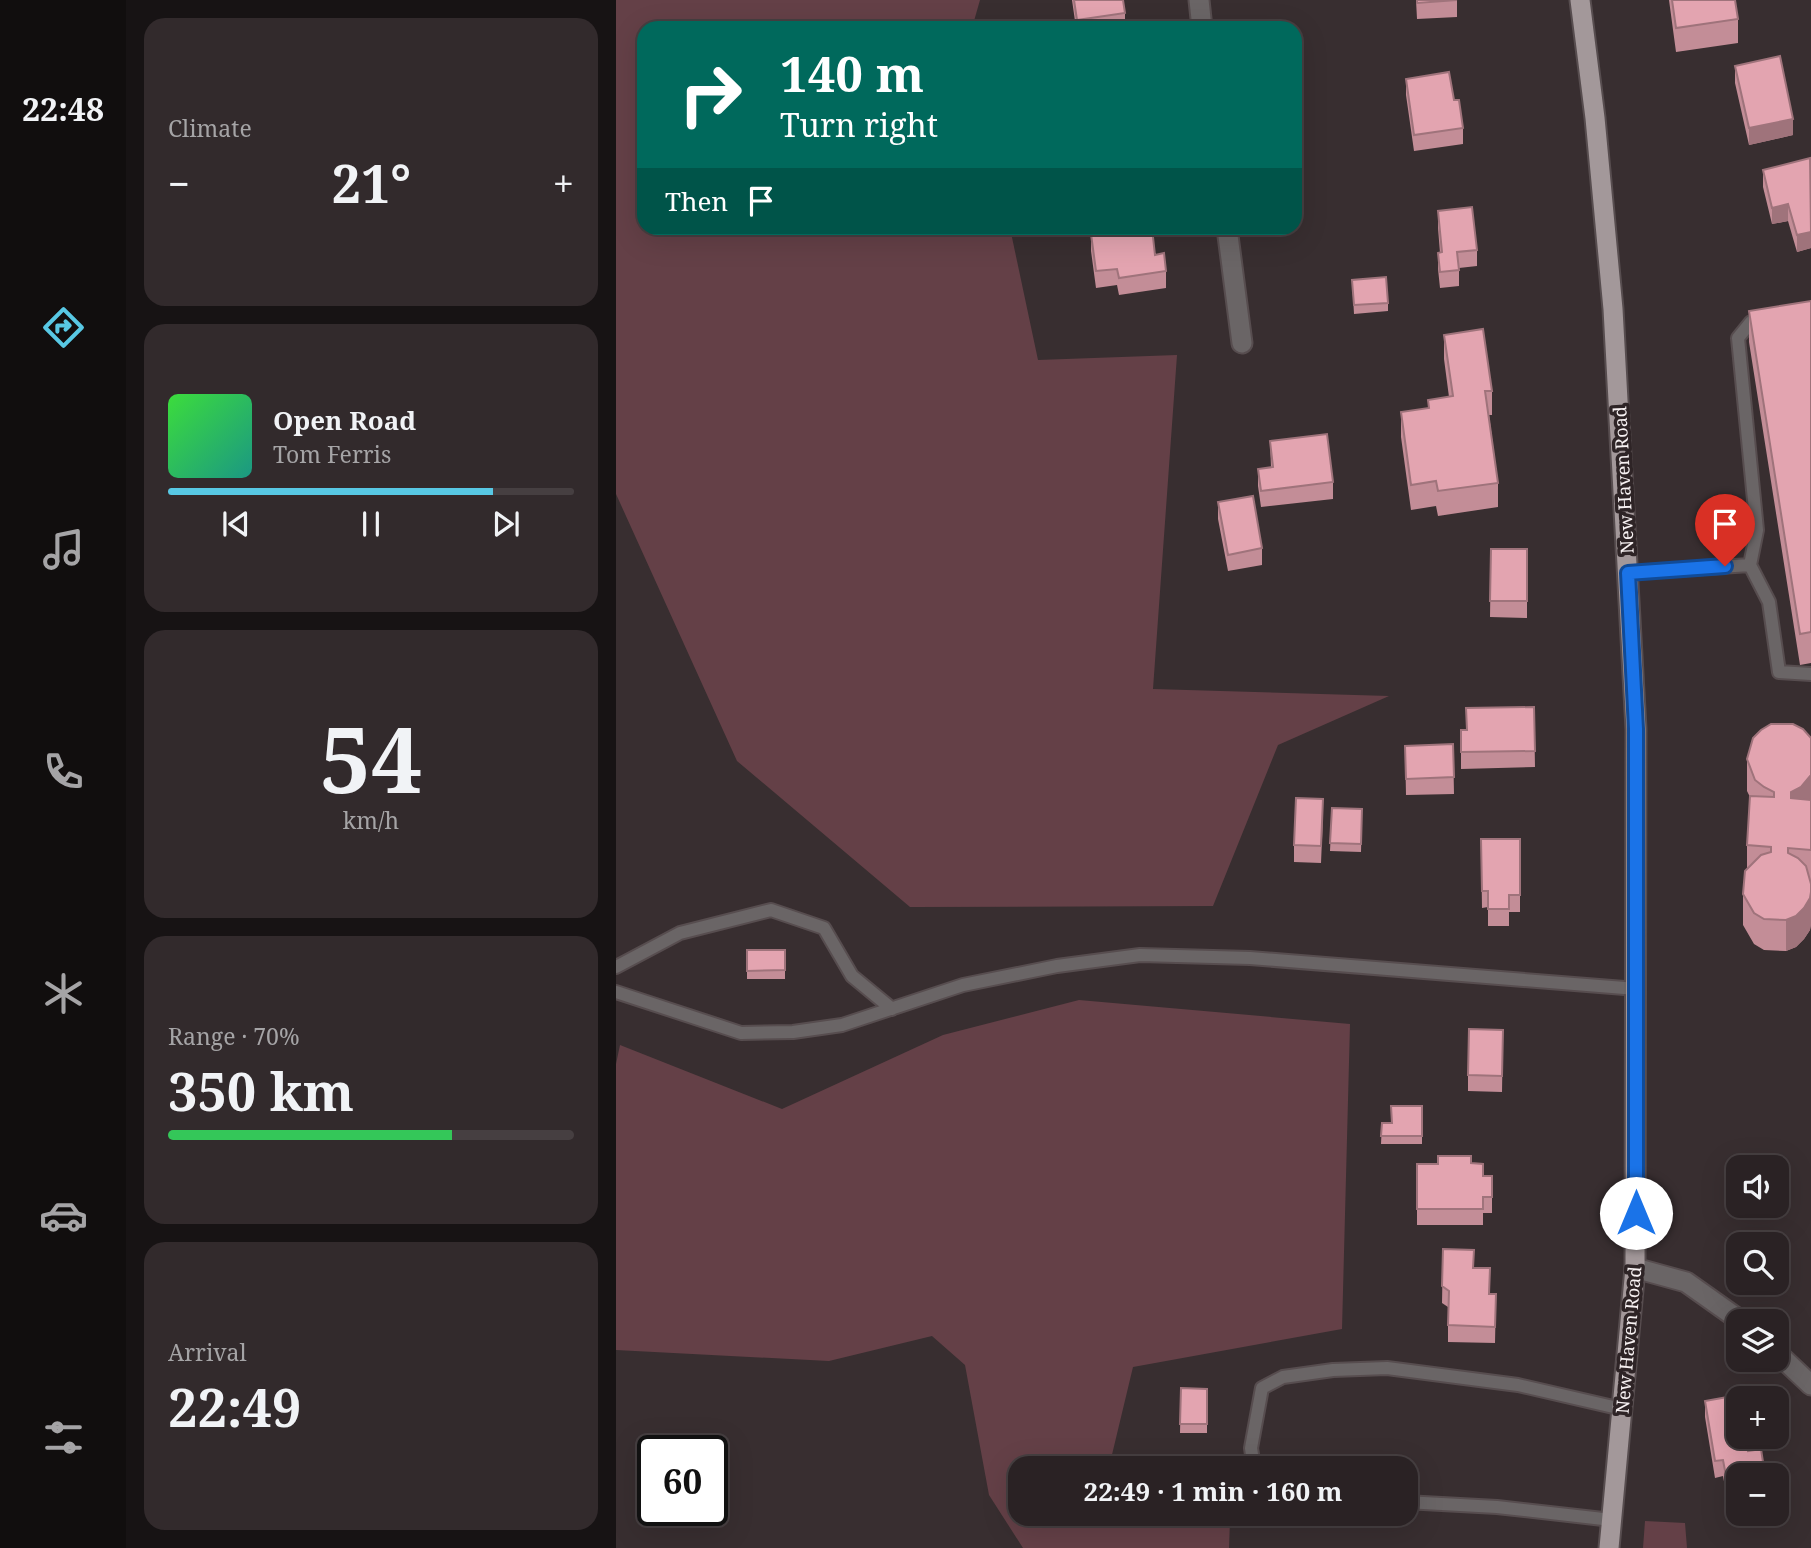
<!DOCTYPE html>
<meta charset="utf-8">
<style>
:root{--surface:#2a2224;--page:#322a2c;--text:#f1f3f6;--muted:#a5a4a6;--line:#463f41;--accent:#58c8e4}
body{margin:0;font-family:"Noto Serif",serif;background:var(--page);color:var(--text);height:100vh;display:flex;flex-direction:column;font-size:26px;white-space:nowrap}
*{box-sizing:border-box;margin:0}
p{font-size:23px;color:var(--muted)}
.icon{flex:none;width:38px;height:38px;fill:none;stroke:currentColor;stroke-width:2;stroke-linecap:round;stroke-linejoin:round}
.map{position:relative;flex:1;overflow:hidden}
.panel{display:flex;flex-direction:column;gap:18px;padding:18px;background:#171314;width:490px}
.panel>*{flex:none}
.banner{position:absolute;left:21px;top:21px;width:665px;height:214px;border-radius:21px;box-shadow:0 7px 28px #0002,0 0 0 2px var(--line);background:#00695c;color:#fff;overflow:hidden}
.fabs{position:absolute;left:1110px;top:1155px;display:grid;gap:14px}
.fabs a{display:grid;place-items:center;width:63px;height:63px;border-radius:14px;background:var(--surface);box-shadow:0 7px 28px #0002,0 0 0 2px var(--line);font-size:35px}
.speed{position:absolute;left:21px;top:1435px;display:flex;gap:14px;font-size:35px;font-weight:700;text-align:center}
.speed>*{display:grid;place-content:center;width:91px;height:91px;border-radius:50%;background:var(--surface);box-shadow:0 7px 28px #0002,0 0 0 2px var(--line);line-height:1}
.speed .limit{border:4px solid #111;border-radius:10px;background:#fff;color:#111}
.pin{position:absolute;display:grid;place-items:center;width:60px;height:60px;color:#fff;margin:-72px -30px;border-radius:50% 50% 50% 0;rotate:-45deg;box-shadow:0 0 7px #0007}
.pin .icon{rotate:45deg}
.me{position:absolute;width:77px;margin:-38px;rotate:0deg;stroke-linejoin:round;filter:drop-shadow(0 0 5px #0008)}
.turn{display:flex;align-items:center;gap:24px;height:147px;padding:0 28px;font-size:32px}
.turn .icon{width:91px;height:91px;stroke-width:2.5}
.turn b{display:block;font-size:49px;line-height:60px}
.then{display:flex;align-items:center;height:66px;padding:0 28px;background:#0003;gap:14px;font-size:26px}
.big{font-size:52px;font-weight:700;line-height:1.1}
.panel .tile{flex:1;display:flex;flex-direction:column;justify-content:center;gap:10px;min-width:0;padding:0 24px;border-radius:21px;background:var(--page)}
.panel .dial{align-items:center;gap:0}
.dial b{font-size:91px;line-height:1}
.song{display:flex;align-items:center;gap:21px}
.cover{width:84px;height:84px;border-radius:10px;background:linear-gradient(135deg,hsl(120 70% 55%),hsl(170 70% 35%))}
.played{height:7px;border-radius:4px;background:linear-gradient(90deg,var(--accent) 80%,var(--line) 80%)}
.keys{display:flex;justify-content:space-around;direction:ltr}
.heat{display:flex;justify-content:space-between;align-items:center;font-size:38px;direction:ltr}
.charge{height:10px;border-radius:5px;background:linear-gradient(90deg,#34c759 70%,var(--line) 0)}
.trip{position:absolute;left:392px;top:1456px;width:410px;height:70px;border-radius:21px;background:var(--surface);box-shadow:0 7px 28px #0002,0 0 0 2px var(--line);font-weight:700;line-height:70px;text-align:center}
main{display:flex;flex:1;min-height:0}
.menu{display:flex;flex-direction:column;width:126px;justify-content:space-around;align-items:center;background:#110e0e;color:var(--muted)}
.menu .icon{width:49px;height:49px}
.menu .selected{color:var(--accent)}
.menu b{font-size:32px;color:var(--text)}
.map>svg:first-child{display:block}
.green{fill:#644047}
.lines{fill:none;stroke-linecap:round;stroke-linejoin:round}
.service-casing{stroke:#574d4f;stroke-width:16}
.minor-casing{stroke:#574d4f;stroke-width:23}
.primary-casing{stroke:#574d4f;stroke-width:23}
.service{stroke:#6a6566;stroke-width:12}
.minor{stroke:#6a6566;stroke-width:19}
.primary{stroke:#a3989a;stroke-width:19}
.wall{fill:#c38d97}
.shaded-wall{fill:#9f737b}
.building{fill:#e3a4b0;stroke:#9f737b;stroke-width:2}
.route-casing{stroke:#114b97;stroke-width:18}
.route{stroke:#1a73e8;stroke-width:12}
.labels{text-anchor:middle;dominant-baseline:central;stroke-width:7;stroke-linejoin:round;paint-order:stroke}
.street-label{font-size:18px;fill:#f7f1f2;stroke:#2e2426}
</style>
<main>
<nav class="menu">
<b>22:48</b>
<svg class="icon selected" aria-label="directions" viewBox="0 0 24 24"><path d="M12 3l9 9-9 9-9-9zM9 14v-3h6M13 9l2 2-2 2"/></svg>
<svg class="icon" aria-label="music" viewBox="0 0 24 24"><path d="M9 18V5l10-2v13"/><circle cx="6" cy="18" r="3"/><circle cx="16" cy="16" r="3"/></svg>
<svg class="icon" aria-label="phone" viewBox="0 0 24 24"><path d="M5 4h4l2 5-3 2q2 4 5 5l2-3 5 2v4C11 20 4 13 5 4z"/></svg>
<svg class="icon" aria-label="climate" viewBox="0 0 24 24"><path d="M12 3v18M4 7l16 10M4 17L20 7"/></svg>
<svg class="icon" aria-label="car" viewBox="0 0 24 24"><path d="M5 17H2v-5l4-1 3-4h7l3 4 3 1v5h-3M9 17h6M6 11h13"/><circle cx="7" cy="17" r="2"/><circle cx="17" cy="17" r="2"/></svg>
<svg class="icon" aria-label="filters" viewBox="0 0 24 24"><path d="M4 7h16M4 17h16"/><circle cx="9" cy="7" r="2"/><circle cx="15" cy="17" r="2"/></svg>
</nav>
<section class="panel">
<div class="tile"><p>Climate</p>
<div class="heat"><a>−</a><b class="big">21°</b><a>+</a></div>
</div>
<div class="tile">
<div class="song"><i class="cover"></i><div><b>Open Road</b><p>Tom Ferris</p></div></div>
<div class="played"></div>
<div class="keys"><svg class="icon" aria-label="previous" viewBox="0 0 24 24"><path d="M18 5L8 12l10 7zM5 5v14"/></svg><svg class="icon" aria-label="pause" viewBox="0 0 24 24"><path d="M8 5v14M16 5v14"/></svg><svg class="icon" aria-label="next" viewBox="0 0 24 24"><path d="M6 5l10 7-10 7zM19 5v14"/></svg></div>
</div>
<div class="tile dial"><b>54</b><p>km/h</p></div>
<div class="tile"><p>Range · 70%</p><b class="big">350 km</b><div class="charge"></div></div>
<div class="tile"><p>Arrival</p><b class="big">22:49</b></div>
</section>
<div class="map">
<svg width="1195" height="1548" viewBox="0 0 1195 1548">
<rect width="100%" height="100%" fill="#382e30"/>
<path class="green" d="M0 0H364L356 28H28V228H394L422 360 561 355 537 689 773 696 662 745 597 906 294 907 121 761 0 494Z
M463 1000 734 1024 726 1329 517 1367 494 1463 504 1468H404V1514H600L614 1520 613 1548H407L373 1495 349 1365 316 1336 213 1361 0 1350V1064L4 1045 166 1109 327 1035Z
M1029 1521 1069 1523 1071 1548H1027Z"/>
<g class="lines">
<defs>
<path id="service" d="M1146 320 1135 322 1122 338 1141 530 1134 565 1153 602 1163 672 1195 674
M1012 573 1134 565
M0 967 64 933 155 910 208 928 236 976 276 1009
M0 992 125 1033 177 1032 226 1025 347 985 441 966 524 955 634 958 1021 989
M638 1468 635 1448 646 1388 667 1377 717 1370 771 1368 902 1385 1006 1409
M789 1502 881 1507 996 1520"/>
<path id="minor" d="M583 0 586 28
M611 228 626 343
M1019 1268 1070 1282 1125 1321
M1160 1352 1195 1385"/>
<path id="primary" d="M964 0 979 118 997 309 1020 729 1019 1268 993 1548"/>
</defs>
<use href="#service" class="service-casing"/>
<use href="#minor" class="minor-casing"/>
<use href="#primary" class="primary-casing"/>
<use href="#service" class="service"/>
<use href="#minor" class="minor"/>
<use href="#primary" class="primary"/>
</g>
<path class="wall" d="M456 0H507L509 13V28H460Z
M800 0H841V17L801 19Z
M1053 0H1119L1122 19V43L1060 52Z
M1119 66 1177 135 1133 145 1119 83Z
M790 79 838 100 847 128V144L798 151 790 95Z
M1195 162V248L1181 252 1172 221 1156 224 1147 187V170Z
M822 211 861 250V266L843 268V286L824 288 822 269V253H824L822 228Z
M475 234 539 255 550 271V288L503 295 501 285 480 288 475 251Z
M736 280 772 303V311L738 314Z
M1195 301V663L1184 665 1133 342V311Z
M828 335 876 391V415H873L882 483V507L822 516 820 506 795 510 785 437V412L812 409V400L833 397 828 359Z
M654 441 717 482V499L645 507 642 486V469L655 467Z
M602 502 646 548V565L612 571 602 519Z
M875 549H911V618L874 617Z
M918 707 919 767 845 769V730H850Z
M1195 738V881H1194L1195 924 1194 930 1188 939 1180 947 1170 951 1148 950 1138 944 1127 925V894L1131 870V845L1134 797 1131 791V759Z
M837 744 838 794 790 795 789 746Z
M716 808 746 809 745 852 714 851Z
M707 816 705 863 678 862V845Z
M865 839H904V912H893V926H872V907L866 908Z
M131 950H169V979H131Z
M887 1030 886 1092 852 1091V1075Z
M806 1106V1144H765L766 1123H775Z
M855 1163 867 1176H876V1213H867V1225H801V1164Z
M827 1249 858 1268 873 1294H880L879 1343 832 1342V1307L826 1303Z
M565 1388 591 1389V1433H564Z
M1122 1398V1496L1111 1498 1107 1476 1099 1478 1089 1417V1401Z"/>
<path class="shaded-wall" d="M1177 119V135L1133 145V128Z
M1172 204V221L1156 224V208Z
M1195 232V248L1181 252V235Z
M1195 775V806L1175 823V792Z
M1195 892V924L1194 930 1188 939 1180 947 1170 951V920Z"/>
<path class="building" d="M458 0H507L509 13 461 20Z
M801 0H841L801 3Z
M1056 0H1119L1122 19 1060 28Z
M1164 56 1177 119 1133 128 1119 66Z
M833 72 838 100H843L847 128 798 135 790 79Z
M1194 158 1195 232 1181 235 1172 204 1156 208 1147 170Z
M856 207 861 250 841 252 843 270 824 272 822 253 826 252 822 211Z
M520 228H536L539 255 548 253 550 271 503 278 501 269 480 271 475 234Z
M770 277 772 303 738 305 736 280Z
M1195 301V632L1184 634 1133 311Z
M867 329 876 391H869L882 483 822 491 820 481 795 485 785 412 813 408 812 400 837 396 828 335Z
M711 434 717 482 645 491 642 469 657 467 654 441Z
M637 496 646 548 612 555 602 502Z
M875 549H911V601H874Z
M918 707 919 751 845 752V730H851L850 708Z
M1155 724H1177L1187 729 1195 738V775L1185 787 1175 792V798L1195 800V850L1172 848V853L1182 858 1190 866 1195 884V892L1194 898 1188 908 1180 916 1170 920 1148 919 1138 913 1127 894 1129 871 1145 855 1155 852V847L1131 845 1134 796 1158 797V792L1148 787 1139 780 1131 759 1137 738 1145 730Z
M837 744 838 777 790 779 789 746Z
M680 798 707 799 705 846 678 845Z
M716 808 746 809 745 844 714 843Z
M865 839H904V895H893V909H872V891H866Z
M131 950H169V970L131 971Z
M853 1029 887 1030 886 1076 852 1075Z
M775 1106H806V1136H765L766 1123H776Z
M822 1156H855V1163L867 1164V1176H876V1197H867V1209H801V1164H822Z
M827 1249 858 1250 857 1268H874L873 1294H880L879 1327 832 1325 833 1291 826 1286Z
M565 1388 591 1389V1424H564Z
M1145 1391 1147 1398H1122V1437H1130L1132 1451 1145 1449 1149 1475H1122V1480L1111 1481 1107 1460 1099 1461 1089 1401Z"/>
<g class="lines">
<defs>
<path id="route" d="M1020 1213V729L1012 573 1109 566"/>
</defs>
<use href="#route" class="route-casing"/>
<use href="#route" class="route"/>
</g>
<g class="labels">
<g class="street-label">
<text transform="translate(1007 480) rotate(-93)">New Haven Road</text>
<text transform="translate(1012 1340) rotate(-85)">New Haven Road</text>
</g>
</g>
</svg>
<div class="fabs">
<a><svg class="icon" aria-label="sound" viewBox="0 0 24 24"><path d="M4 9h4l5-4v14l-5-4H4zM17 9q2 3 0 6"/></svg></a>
<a><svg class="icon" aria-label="search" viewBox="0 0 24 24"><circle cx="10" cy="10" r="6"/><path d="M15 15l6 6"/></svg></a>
<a><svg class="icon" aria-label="layers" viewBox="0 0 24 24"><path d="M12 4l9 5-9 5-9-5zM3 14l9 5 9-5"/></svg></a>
<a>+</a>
<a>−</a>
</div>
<div class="speed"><div class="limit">60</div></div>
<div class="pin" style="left:1109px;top:566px;background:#d93025"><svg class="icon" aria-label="arrive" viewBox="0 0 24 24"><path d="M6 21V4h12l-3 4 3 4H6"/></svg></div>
<svg class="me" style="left:1020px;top:1213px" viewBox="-20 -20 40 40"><circle r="19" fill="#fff"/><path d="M0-13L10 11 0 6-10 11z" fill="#1a73e8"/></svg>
<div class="trip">22:49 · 1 min · 160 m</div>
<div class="banner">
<div class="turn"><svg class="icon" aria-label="right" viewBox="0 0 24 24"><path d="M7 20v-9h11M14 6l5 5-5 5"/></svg><div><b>140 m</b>Turn right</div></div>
<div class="then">Then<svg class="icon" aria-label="arrive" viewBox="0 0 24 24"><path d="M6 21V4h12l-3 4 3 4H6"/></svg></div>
</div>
</div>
</main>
